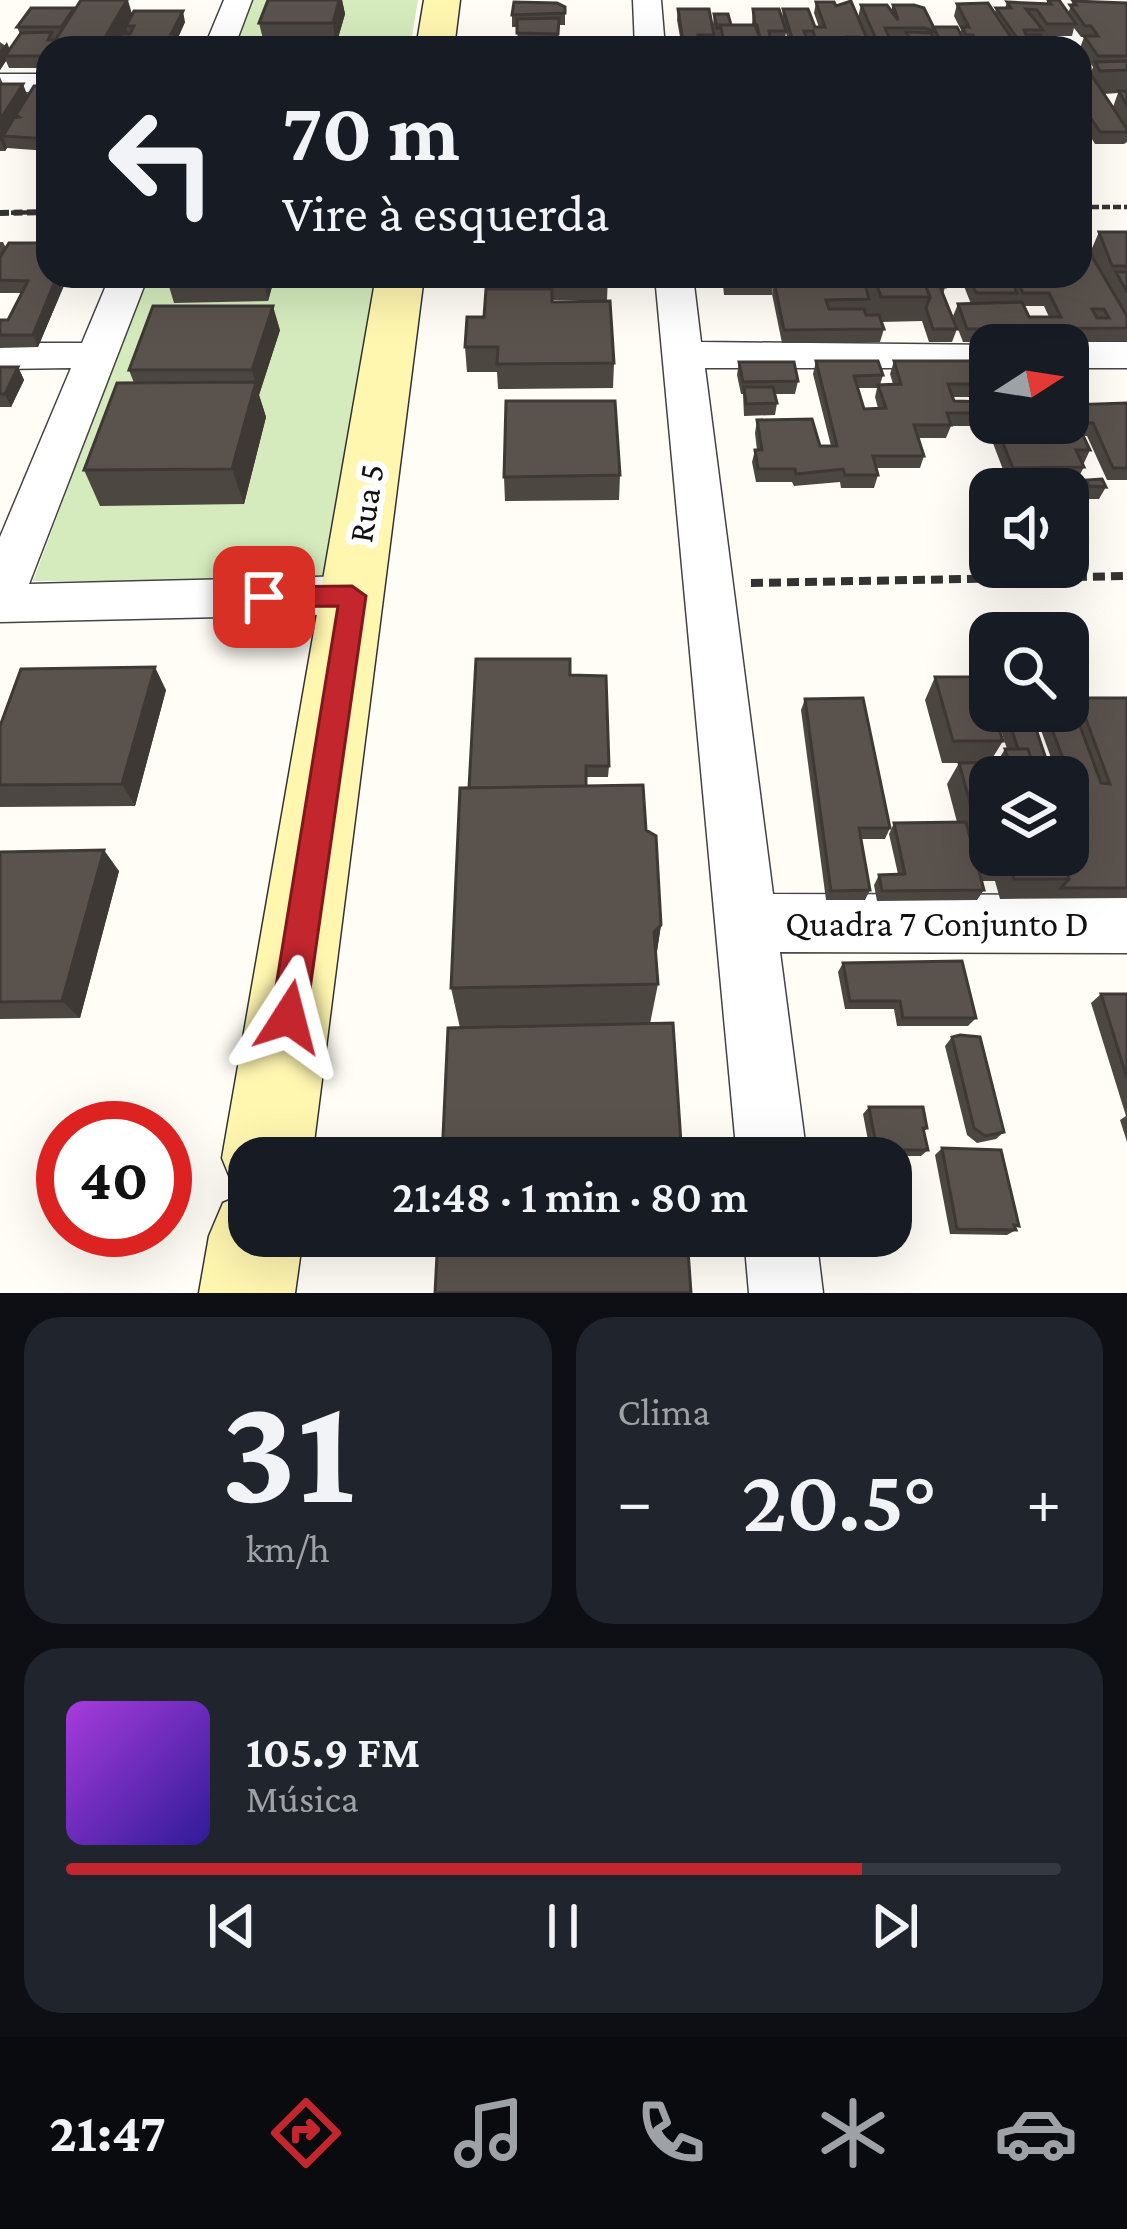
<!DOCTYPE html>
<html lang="pt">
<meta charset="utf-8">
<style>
:root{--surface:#171b24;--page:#20242c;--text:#f1f3f6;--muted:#9ea1a6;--line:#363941;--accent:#c4262e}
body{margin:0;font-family:"Crimson Pro",serif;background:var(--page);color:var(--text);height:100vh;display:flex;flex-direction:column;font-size:45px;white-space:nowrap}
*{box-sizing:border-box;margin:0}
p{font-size:39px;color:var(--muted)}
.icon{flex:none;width:66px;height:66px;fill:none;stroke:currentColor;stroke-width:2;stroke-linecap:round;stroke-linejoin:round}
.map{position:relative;height:1293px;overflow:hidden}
.drawer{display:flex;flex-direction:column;gap:24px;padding:24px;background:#0d0f14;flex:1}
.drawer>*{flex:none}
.guide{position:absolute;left:36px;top:36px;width:1056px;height:252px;border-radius:36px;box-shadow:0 12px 48px #0002;background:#171b24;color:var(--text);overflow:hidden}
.needle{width:78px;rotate:78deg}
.fabs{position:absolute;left:969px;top:324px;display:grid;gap:24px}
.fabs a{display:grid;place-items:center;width:120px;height:120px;border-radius:24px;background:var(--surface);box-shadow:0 12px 48px #0002;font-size:60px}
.speed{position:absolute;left:36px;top:1101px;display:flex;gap:24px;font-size:60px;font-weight:700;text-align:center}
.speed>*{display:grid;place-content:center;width:156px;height:156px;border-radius:50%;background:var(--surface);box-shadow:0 12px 48px #0002;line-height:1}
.speed .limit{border:18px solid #d22;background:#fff;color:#111}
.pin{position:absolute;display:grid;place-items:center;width:102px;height:102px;color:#fff;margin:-51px;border-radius:24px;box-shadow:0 6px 18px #0006}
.me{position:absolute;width:132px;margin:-66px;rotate:9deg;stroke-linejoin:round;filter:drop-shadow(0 0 9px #0008)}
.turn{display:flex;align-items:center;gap:42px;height:252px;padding:0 48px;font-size:54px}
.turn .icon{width:156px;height:156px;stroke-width:2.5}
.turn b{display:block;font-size:84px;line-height:102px}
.big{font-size:90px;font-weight:600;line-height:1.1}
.drawer .widget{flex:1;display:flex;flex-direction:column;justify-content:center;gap:18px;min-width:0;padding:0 42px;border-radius:36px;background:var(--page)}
.drawer .dial{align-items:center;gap:0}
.dial b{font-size:156px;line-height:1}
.song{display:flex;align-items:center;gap:36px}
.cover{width:144px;height:144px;border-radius:18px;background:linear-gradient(135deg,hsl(280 70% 55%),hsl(250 70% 35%))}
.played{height:12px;border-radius:6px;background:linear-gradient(90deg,var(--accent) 80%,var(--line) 80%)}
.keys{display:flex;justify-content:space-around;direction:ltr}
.heat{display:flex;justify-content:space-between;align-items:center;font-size:66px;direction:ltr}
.drawer .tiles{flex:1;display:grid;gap:24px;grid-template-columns:1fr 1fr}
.widget:last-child{grid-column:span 2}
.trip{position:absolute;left:228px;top:1137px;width:684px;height:120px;border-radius:36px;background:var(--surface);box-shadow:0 12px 48px #0002;font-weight:600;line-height:120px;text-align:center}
.dock{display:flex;height:192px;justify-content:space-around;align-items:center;background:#090b0e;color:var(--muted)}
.dock .icon{width:84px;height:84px}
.dock .active{color:var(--accent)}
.dock b{font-size:54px;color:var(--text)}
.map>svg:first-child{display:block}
.green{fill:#d5ebbd}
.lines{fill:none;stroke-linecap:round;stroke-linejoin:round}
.street-casing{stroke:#444;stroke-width:3}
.secondary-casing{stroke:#333;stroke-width:3}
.path-far2{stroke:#333;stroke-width:4.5;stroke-dasharray:8 3;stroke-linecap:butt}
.path-far1{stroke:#333;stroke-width:6;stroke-dasharray:9 4.5;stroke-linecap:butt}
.path{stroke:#333;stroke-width:8;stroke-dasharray:12 6;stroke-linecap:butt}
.street{fill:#fff;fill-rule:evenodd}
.secondary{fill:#fff6b0;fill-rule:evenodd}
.wall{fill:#4d4742;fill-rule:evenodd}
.shaded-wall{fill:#3f3936}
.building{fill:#5a524d;stroke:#3f3936;stroke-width:3;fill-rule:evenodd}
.route{fill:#c4262e;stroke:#7f191e;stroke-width:3}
.labels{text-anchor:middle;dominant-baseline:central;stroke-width:12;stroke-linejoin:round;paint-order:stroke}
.street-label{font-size:36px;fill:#111;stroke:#fff}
</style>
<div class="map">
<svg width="1127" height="1293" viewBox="0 0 1127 1293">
<rect width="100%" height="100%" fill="#fffdf5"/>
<path class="green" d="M250 0H418L410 48H232Z
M147 276H375L327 581H33Z"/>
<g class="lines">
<defs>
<path id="street" d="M224 0H252L234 48H204Z
M633 0H661L665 48H635Z
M0 74H48V92H0Z
M110 276H148L29 584 353 576 370 582 378 595 370 608 353 614 0 622V537L71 368 0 369V343H82Z
M655 276H693L701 342 1000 345H990V368H705L773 894 1127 895V953L780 952 807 1158H737Z
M1068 342H1127V368H1068V345H1058Z
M744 1236H816L823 1293H749Z"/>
<path id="secondary" d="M424 0H460L454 48H416Z
M376 276H424L312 1158H249V1236H303L295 1293H199L209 1236 223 1203 244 1194 235 1190 222 1158Z"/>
</defs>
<use href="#street" class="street-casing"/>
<use href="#secondary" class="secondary-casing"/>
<path class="path-far2" d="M1080 207H1127
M0 213 48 212"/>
<path class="path-far1" d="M0 213 48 212"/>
<path class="path" d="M751 583 1127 576"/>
<use href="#street" class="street"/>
<use href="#secondary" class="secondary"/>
</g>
<path class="wall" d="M81 0H128L132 14 185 22 177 40V48H48V68H9L6 61 0 70V42L10 49 20 34 17 27 74 10Z
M268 0H342L345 14 336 45H330V48H250L263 39 259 23Z
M1048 0 1068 13 1073 1 1127 3V142L1124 144H1095L1080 120V73H1091L1093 67 1080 48 1084 37H1081L1074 28 1072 36H1043L1042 34 1049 48H813L811 43H808L810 48H790L786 33 784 43H771L772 48H718L719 40H716L713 25 714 14 731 25H752L753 9 782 18 783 9 815 27H819L814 13 816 2 836 6 867 39H868L858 17 861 5 891 11 893 5 933 27 960 33 961 30 954 16 957 4 995 13 996 8H1005L1007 2 1046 4ZM1118 93 1113 107 1104 94Z
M565 7V25H559L558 45H518L517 27H512V15Z
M678 9 714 35 713 46 682 48 677 20Z
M0 77 3 84 28 96 48 86V151L7 148 5 151H0Z
M1099 232H1127V341L963 342 953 316 958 304H971L960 276H1080ZM1023 306H1044L1049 317H1029Z
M0 242H3L6 248 48 276H68L38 347 0 348V320H8L22 293H0Z
M166 276H275L268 301 174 303Z
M510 276H608L607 300H552L614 363 613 388 498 389 497 372H467L465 347 484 317 510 289Z
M722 276H772L774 283 772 295H724Z
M795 276H956L952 287H945L943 295 957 329 952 342H929L922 321 881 322 884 329 880 342 782 343 772 294 774 281 796 282Z
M280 330 259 395 266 417 244 504 100 506 84 470 134 383 129 370Z
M816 361 883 375 880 385 893 384 890 374 894 361 980 384 975 397H953L954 401 990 410V417L986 426H951L946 438H918L924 456 920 468H876L878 475 874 488H841L840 482 794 486 792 482H756L752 462 755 450H757L755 433 757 420 820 446H831L813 374ZM858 388H877L875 397 878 408 864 409Z
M739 362 798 381 795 394H775L777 403 775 415 744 416 743 394H741L737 375Z
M0 367H18L24 380 11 407H0Z
M1127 403V480H1107L1087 436H1083L1090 450 1084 463H1082L1084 467 1077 480H1007L991 438 996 426H1020L1018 423H1068L1069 405Z
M620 475 619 500 505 501 504 477Z
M1086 480 1106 487 1099 499H1083L1079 492Z
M570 675 609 766 608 777H586V786L646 830 661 925 656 958 658 984 650 1024 460 1028 451 988 469 788Z
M935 677 990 711H1030L990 855H1068V777H1058L1034 711H1068L1078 698H1127V898L1000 899 995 881H982L984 890 977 900 877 901 874 885 879 875 898 874 889 834 894 823 957 822 947 784 959 763H942L925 700ZM999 730H1001L1007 749H1005L997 762H990L1003 741Z
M166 690 135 806 0 807V726Z
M805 699 890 828 885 839H861L870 890 865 900H826L801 710Z
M0 852 119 871 80 1018 0 1019Z
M843 963 976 1018 968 1026H897L894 1009H845L838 972Z
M1101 994H1127V1142L1120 1120 1126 1116 1091 1003Z
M952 1037 1004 1132 996 1139 977 1143 967 1135 945 1046Z
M869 1107 927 1128 924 1132 928 1150 921 1156H871L863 1114Z
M942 1148 1019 1226 1015 1227 1016 1230 1007 1235 950 1234 935 1155Z"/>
<path class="shaded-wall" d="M127 0 134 21 126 26 128 32 119 48H101Z
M339 0H342L345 14 336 45 333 23Z
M183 11 185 22 177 40 178 46 177 48H169L171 34Z
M7 42 11 53 5 56 6 61 0 70V51Z
M23 84 32 107 16 115 20 127 3 136 7 148 5 151 0 139V120Z
M57 276H68L38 347 33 335Z
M262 276H275L268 301Z
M273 306 280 330 259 395 266 417 244 504 232 469 255 382 252 370Z
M18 367 24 380 11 407 5 394Z
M155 667 166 690 135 806 122 784Z
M104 850 119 871 80 1018 62 1001Z
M661 925 653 976 654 932Z"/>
<path class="building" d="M81 0H127L100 46 51 47Z
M268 0H339L333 23H259Z
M1048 0H1059L1076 24H1047L1037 10 1026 9 1043 30H1024L1026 35H1041L1049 48H1024L996 8H1011L1007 2 1051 4Z
M851 1 867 39H876L861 5H887L898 20 893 5H914L924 8 936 32 925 28H885L890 39H902L907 48H818L813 31H804L810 48H795L783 9H808L815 27H825L816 2H834L836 6ZM847 37H858L860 42 850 44Z
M1073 1 1127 3V56H1098L1084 36H1098L1091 26H1085L1070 5H1076Z
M514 2 557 3 565 7V13L512 15Z
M988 3 1018 48H916L906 32 931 33 936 43H942L933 27H957L966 45H979L973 35H966L962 27H969L957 4Z
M31 8H74L61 27H17Z
M678 9H709L714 35H698L700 48H684Z
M753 9H779L786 31H769L772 48H760L761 41 755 25Z
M134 11H183L171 34H175L169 48H153L157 39H132L127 48H113L121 34H130L134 26H126Z
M714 14H728L731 25H720L721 28H717Z
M559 18 558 34 517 33V19Z
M720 25H757L761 41H724Z
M52 32 48 40H55L51 48H48V56H5L21 33Z
M253 39H329L326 48H250Z
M1127 61V70L1100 71 1095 62Z
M1080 73H1090L1127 129V132H1100L1080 102Z
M0 84H23L0 120Z
M34 86H48V139L3 136 14 118 19 117 16 115Z
M1119 91H1127V106Z
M1099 232H1127V268L1125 266H1112Z
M9 243H48V276H57L33 335H0V320H8L28 281 0 280V257Z
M1080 243H1084L1127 316V328L967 329 958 304 1022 302 1029 317H1061L1049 293H1023L1015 276H1057L1061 282 1058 276H1080ZM1092 309H1104L1109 318H1097Z
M1116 272H1127V292Z
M724 276H772L774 283H725Z
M825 276H863L869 299 826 300 829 309H864L866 315H879L884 329 784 330 774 281 826 282Z
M874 276H922L930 297H881Z
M922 276H942L945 287H940L957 329H933L926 308 930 297Z
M969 276H1010L1017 293H976Z
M486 289H552V302L610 301 614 363 497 364 498 347H465L467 317H484Z
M153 306H273L252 370H129Z
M816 361H878L883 375 854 376 864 409 886 408 878 385 901 384 894 361H971L980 384H948L954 401 987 402 990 413H947L951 425H914L924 456H873L878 475H845L843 469 796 474 795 469H758L755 450H762L757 420 812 419 820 446H837Z
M739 362H794L798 381 743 382Z
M0 367H18L5 394H0Z
M256 382 232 469 84 470 117 383Z
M744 387H773L777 403 746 404Z
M506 401H615L620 475 504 477Z
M1068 402 1069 405 1127 403V468H1113L1093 423H1077L1090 450H1076L1084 467 1013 468 996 426 1063 425 1034 423H1068Z
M1102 479 1106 487 1089 486 1086 480Z
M476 659H570V675L606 676 609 766H586V786L469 788Z
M155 667 122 784 0 785V726L21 669Z
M935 677H990V711H993L1003 741H953Z
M1068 693 1101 783 1110 784 1078 698H1127V888H1061L1069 879 1062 855H1068V849H1077L1068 822V793H1076L1045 711H1068Z
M863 698 890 828H859L870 890 831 891 805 699Z
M1012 711H1030L1052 777H1037L1028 749H1018L1008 718Z
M1005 749H1028L1037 777H990V855H1062L1069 879H1014L1009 861H986L959 763 1009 762Z
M643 785 646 830 656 836 661 925 654 932 658 984 451 988 460 788Z
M966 822 984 890 882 891 879 875 905 874 894 823Z
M104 850 62 1001 0 1002V852Z
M962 961 976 1018H903L900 1001H850L843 963Z
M1101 994H1127V1078Z
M673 1023 682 1158H442L448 1028Z
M960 1035 980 1037 1004 1132 985 1136 974 1128 952 1037Z
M869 1107H923L927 1128H923L928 1150H877Z
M942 1148 1001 1150 1019 1226 1014 1225 1016 1230 957 1229Z
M438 1236H687L691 1293H435Z"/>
<path class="route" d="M352 586 366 596 306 1017 301 1030 289 1035 276 1030 271 1017 338 606 264 607 251 597 264 587Z"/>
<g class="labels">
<g class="street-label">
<text transform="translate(366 503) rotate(-81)">Rua 5</text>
<text x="937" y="924">Quadra 7 Conjunto D</text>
</g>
</g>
</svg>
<div class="fabs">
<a><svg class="needle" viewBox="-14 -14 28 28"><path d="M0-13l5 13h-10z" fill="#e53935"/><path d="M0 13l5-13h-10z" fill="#9ea1a6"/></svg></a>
<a><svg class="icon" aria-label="sound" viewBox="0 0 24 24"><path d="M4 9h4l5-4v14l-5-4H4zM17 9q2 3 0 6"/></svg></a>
<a><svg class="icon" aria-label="search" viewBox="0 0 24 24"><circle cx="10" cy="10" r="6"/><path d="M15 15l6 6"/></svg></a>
<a><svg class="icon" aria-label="layers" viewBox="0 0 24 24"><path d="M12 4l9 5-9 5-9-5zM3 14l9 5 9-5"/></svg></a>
</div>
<div class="speed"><div class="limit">40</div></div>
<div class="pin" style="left:264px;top:597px;background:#d93025"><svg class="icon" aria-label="arrive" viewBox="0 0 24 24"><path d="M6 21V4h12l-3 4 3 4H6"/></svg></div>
<svg class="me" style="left:289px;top:1017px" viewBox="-20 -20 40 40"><path d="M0-17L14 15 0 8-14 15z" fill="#c4262e" stroke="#fff" stroke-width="4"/></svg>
<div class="trip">21:48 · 1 min · 80 m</div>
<div class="guide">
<div class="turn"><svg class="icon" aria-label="left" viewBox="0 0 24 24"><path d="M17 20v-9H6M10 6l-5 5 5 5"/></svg><div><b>70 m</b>Vire à esquerda</div></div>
</div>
</div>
<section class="drawer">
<div class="tiles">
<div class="widget dial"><b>31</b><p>km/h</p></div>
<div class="widget"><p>Clima</p>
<div class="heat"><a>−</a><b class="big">20.5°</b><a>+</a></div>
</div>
<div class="widget">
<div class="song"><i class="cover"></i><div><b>105.9 FM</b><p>Música</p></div></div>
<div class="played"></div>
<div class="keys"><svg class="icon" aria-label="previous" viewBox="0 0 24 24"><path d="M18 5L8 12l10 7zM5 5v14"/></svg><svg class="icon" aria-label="pause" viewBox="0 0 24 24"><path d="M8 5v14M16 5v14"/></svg><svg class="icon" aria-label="next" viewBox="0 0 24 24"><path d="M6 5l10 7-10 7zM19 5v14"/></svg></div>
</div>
</div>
</section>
<nav class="dock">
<b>21:47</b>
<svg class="icon active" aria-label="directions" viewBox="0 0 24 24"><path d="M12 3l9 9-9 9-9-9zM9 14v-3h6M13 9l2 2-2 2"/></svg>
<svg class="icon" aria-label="music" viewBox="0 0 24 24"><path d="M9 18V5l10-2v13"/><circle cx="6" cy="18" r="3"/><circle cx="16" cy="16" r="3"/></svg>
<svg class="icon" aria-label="phone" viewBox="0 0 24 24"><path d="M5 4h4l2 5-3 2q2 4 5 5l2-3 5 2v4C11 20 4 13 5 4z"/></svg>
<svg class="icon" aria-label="climate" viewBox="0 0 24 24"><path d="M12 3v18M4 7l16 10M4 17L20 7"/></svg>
<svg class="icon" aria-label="car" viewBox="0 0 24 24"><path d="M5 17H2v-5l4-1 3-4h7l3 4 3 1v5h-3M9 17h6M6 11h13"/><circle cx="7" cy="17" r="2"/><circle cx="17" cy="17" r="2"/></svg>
</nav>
